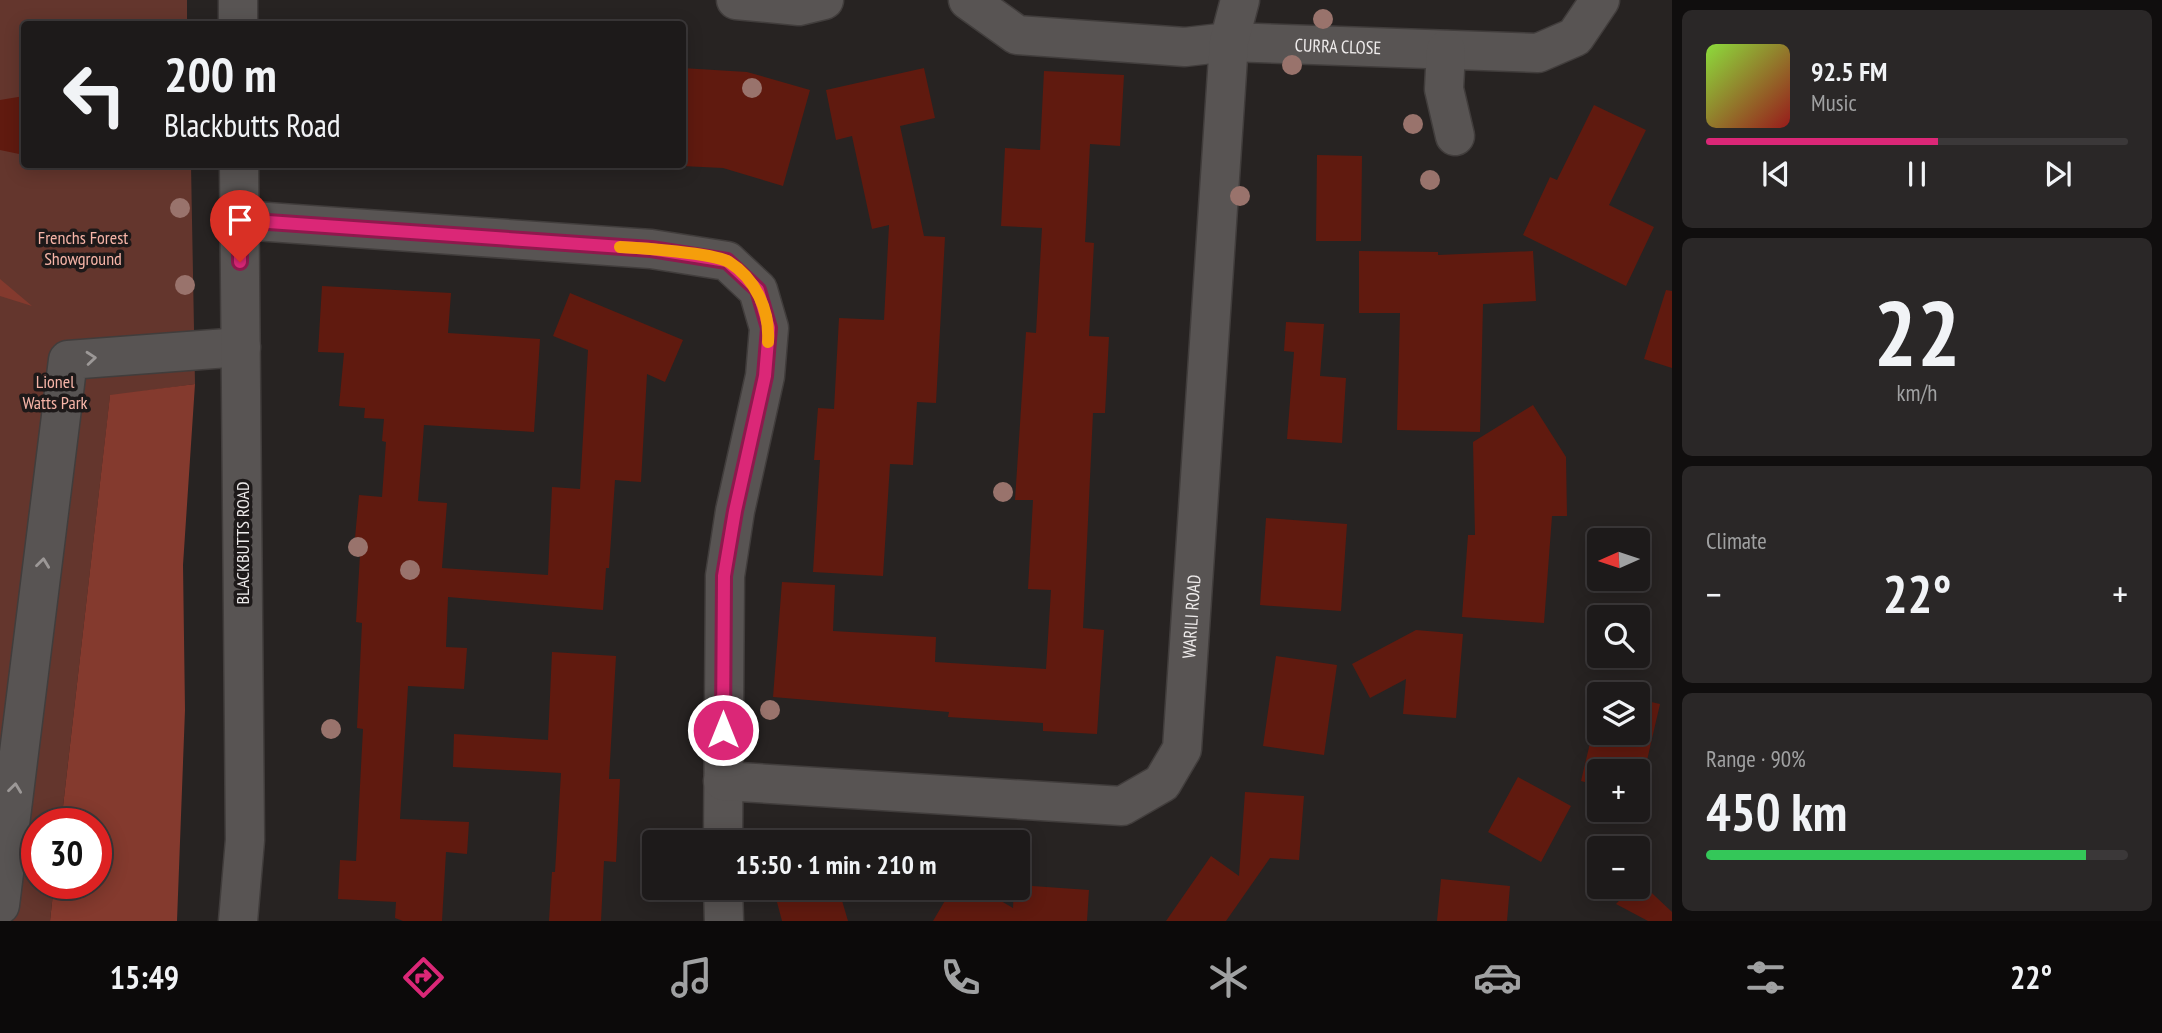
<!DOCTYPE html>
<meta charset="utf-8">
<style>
:root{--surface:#1d1a1a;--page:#2a2727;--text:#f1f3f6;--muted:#a0a1a2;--line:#3b3839;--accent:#db2777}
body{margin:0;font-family:"PT Sans Narrow",sans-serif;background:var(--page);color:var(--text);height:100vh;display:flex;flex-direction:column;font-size:26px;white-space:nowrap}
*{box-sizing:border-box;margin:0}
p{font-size:23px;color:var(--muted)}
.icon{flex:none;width:38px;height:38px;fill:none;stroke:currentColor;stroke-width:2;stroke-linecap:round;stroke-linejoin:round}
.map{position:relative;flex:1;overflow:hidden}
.drawer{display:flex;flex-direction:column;gap:10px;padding:10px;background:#100e0e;width:490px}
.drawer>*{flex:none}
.hud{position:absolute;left:21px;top:21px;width:665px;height:147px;border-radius:7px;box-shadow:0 4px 18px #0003,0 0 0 2px var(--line);background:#1d1a1a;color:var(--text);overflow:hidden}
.needle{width:46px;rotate:267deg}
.buttons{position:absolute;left:1587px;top:528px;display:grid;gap:14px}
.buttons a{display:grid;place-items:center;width:63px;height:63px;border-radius:7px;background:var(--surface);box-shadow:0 4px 18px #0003,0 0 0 2px var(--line);font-size:35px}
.speed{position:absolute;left:21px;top:808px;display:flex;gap:14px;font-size:35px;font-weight:700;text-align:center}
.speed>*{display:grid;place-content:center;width:91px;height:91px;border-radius:50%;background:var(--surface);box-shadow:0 4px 18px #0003,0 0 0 2px var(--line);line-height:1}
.speed .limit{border:10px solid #d22;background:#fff;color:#111}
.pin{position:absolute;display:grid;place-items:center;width:60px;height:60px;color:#fff;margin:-72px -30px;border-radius:50% 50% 50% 0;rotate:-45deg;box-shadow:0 0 7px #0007}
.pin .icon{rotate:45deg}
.me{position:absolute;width:77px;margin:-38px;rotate:0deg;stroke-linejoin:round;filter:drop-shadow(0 0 5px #0008)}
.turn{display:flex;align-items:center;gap:24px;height:147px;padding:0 28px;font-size:32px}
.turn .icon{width:91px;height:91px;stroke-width:2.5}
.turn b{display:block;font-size:49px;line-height:60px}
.big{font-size:52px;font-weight:800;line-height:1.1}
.drawer .tile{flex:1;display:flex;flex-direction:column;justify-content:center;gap:10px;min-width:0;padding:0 24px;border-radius:10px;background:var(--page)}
.drawer .dial{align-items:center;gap:0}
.dial b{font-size:91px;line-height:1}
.song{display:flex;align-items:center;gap:21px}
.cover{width:84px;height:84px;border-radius:10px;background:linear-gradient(135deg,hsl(90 70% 55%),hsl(0 70% 35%))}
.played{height:7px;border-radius:4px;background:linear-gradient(90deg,var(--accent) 55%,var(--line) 55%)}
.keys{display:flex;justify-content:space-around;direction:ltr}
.heat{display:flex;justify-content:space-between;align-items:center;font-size:38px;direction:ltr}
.charge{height:10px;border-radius:5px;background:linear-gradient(90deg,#34c759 90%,var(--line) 0)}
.trip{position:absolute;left:642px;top:830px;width:388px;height:70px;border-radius:7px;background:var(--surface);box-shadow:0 4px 18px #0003,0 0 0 2px var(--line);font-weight:800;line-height:70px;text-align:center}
.dock{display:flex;height:112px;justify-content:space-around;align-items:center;background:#0c0a0a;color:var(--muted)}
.dock .icon{width:49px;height:49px}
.dock .selected{color:var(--accent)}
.dock b{font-size:32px;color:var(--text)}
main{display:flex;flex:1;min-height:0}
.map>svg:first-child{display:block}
.green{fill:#64362d}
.forest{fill:#843a2e}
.building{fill:#601a0f}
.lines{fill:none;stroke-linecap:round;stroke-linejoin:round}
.minor-casing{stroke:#413d3c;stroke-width:41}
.minor{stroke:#585453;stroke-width:38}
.tree{fill:#99736c}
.oneway{stroke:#9c9897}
.route-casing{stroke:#8e194d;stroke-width:18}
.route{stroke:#db2777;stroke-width:12}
.slow{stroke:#f59e0b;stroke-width:12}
.labels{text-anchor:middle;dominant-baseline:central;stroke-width:7;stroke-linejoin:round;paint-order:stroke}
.street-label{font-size:18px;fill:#eeebeb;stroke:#1d1919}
.park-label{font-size:18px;fill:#f7b5a8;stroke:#1d1919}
</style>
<main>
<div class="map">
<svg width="1672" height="921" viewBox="0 0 1672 921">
<rect width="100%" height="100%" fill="#272322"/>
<path class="green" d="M0 0H187V24H24V164L191 165 195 384 110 396 61 824H37V884H54L50 921H0Z"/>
<path class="forest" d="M0 279 32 306 0 296Z
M195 384 183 565 185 710 177 921H50L54 884H96V824H61L110 395Z"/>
<path class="building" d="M682 68 747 72 810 90 783 186 723 168 682 166Z
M924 68 935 118 900 126 924 236 945 237 936 403 917 402 913 465 890 464 883 576 813 572 820 460H814L818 408 834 409 839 318 884 320 889 225 872 229 852 136 836 140 826 90Z
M1044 71 1124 75 1120 146 1090 144 1085 242 1094 243 1089 336 1109 337 1105 413H1093L1083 628 1104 630 1097 734 1043 731V723L948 717 949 712 773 697 782 582 835 585 833 631 936 637 935 662 1046 669 1051 590 1028 589 1033 500H1015L1026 332 1036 333 1042 228 1001 226 1005 148 1040 150Z
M24 96V155L0 150V100Z
M1594 105 1646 130 1609 205 1654 227 1626 286 1523 235 1550 177 1557 180Z
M1317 155 1362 156 1361 241H1316Z
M1359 251 1438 252V255L1533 251 1536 301 1483 304 1480 432 1397 430 1400 313H1359Z
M322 286 451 293 448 333 540 339 534 432 424 425 418 501 447 503 442 568 548 575 552 487 580 489 588 350 553 336 570 293 683 340 665 382 647 374 641 482 615 480 609 568H606L603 610 448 597 446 647 467 648 464 689 408 686 400 819 469 822 467 854 446 852 442 921H403L395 918 396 902 338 899 340 860 356 861 363 729 357 728 362 623 356 622 361 538H355L359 495 382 497 386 442 382 441 384 419 364 418 365 408 339 406 344 353 318 352Z
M1666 290 1672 291V368L1644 359Z
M1286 322 1324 324 1320 376 1346 378 1342 443 1287 439 1294 352 1284 351Z
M1533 405 1566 457 1567 516H1552L1544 623 1462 617 1468 535H1475L1473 442Z
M1266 518 1347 524 1341 611 1260 605Z
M1416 630 1463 634 1456 718 1403 714 1406 679 1370 698 1352 664Z
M552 652 616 656 609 779H620L616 862 604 861 601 921H549L552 872H555L561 773 453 767 454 734 548 740Z
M1276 656 1337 665 1324 755 1263 746Z
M1638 699 1660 704 1639 795 1638 772H1600V786L1581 781 1600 701V733H1638Z
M1518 777 1571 806 1541 862 1488 832Z
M1245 792 1304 796 1299 860 1270 858 1226 921H1166L1211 856 1239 876Z
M1441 879 1510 886 1507 921H1437Z
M1638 880 1672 912V921H1648L1616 904 1632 887H1638Z
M1018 885 1089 890 1087 921H933L953 887H977L1013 908 1014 887Z
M773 887H838L848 921H782Z"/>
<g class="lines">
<defs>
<g id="minor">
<path d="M238 0V24"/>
<path d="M736 0 799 6 824 0"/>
<path id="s1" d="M968 0 1017 35 1185 47 1229 42 1538 53 1575 37 1600 0"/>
<path d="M1446 50 1444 89 1455 136"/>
<path d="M239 220 651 249 727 261 758 290 769 328 765 376 735 511 725 576 723 842"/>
<path id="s2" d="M723 781 1122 806 1162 783 1182 749 1229 42 1240 0"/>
<path d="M723 887 724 921"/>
<path d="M0 905 68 360 241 347"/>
<path d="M238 921 245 840 239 164"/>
</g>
</defs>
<use href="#minor" class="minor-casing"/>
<use href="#minor" class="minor"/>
</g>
<g class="tree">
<circle cx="1323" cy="19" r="10"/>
<circle cx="1292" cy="65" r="10"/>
<circle cx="752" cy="88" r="10"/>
<circle cx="1413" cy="124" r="10"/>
<circle cx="1430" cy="180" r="10"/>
<circle cx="1240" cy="196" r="10"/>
<circle cx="180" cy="208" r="10"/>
<circle cx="185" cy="285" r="10"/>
<circle cx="1003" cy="492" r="10"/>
<circle cx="358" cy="547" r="10"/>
<circle cx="410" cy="570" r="10"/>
<circle cx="770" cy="710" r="10"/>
<circle cx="331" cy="729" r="10"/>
</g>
<defs><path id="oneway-chevron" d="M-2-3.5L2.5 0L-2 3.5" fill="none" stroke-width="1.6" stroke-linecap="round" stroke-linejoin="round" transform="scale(1.75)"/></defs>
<g class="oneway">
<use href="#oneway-chevron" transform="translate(91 358) rotate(-5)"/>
<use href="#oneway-chevron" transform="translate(43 563) rotate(-83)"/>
<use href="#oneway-chevron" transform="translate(15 788) rotate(-83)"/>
</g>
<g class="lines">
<defs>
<path id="route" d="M240 262V220L651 249 727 261 758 290 769 328 765 376 735 511 724 576 723 730"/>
</defs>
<use href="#route" class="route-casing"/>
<use href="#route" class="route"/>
<path class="slow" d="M620 247C641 248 713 253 729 262 756 279 770 311 768 342"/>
</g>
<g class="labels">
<g class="street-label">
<text stroke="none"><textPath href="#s1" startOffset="382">CURRA CLOSE</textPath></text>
<text transform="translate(242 543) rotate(-90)">BLACKBUTTS ROAD</text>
<text stroke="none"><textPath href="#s2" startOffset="618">WARILI ROAD</textPath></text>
</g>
<g class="park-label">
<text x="83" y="237">Frenchs Forest<tspan x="83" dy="21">Showground</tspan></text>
<text x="55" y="381">Lionel<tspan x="55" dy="21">Watts Park</tspan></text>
</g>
</g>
</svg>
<div class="buttons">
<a><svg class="needle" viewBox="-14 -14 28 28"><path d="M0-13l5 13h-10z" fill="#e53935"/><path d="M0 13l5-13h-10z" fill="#a0a1a2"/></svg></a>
<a><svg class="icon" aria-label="search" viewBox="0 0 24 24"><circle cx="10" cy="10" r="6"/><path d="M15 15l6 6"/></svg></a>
<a><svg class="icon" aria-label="layers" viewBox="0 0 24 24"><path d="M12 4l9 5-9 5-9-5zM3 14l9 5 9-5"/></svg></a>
<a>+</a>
<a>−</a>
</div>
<div class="speed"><div class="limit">30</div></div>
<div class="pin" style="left:240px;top:262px;background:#d93025"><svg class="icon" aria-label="arrive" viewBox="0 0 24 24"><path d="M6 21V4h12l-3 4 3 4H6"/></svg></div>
<svg class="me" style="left:723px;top:730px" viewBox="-20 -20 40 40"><circle r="17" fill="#db2777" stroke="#fff" stroke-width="3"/><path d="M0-11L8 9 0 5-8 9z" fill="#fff"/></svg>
<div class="trip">15:50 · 1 min · 210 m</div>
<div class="hud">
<div class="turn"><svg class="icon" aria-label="left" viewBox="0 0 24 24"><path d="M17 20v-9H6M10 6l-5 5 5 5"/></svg><div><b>200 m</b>Blackbutts Road</div></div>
</div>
</div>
<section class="drawer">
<div class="tile">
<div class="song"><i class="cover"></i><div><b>92.5 FM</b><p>Music</p></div></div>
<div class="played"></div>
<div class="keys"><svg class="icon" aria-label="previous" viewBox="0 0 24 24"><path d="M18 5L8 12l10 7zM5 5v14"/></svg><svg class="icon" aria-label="pause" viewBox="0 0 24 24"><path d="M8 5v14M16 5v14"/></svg><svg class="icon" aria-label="next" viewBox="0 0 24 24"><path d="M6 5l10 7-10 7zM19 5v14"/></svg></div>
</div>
<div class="tile dial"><b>22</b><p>km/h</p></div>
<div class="tile"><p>Climate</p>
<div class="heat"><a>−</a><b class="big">22°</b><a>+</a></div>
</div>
<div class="tile"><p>Range · 90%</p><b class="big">450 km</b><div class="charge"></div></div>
</section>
</main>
<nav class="dock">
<b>15:49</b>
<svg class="icon selected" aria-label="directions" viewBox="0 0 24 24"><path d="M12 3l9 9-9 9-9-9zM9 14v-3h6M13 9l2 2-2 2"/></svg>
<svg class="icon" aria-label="music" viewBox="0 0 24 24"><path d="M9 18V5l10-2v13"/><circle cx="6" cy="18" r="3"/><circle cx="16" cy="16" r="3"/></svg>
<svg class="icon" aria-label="phone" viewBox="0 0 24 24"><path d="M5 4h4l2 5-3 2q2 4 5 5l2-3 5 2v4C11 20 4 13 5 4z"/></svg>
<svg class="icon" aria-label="climate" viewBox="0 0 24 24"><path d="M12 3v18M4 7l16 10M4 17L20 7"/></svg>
<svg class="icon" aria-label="car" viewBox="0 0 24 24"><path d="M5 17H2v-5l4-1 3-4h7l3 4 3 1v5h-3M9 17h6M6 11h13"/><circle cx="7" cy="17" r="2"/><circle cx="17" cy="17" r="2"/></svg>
<svg class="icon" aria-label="filters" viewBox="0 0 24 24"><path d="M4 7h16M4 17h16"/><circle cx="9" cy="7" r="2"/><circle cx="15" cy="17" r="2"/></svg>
<b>22°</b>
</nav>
